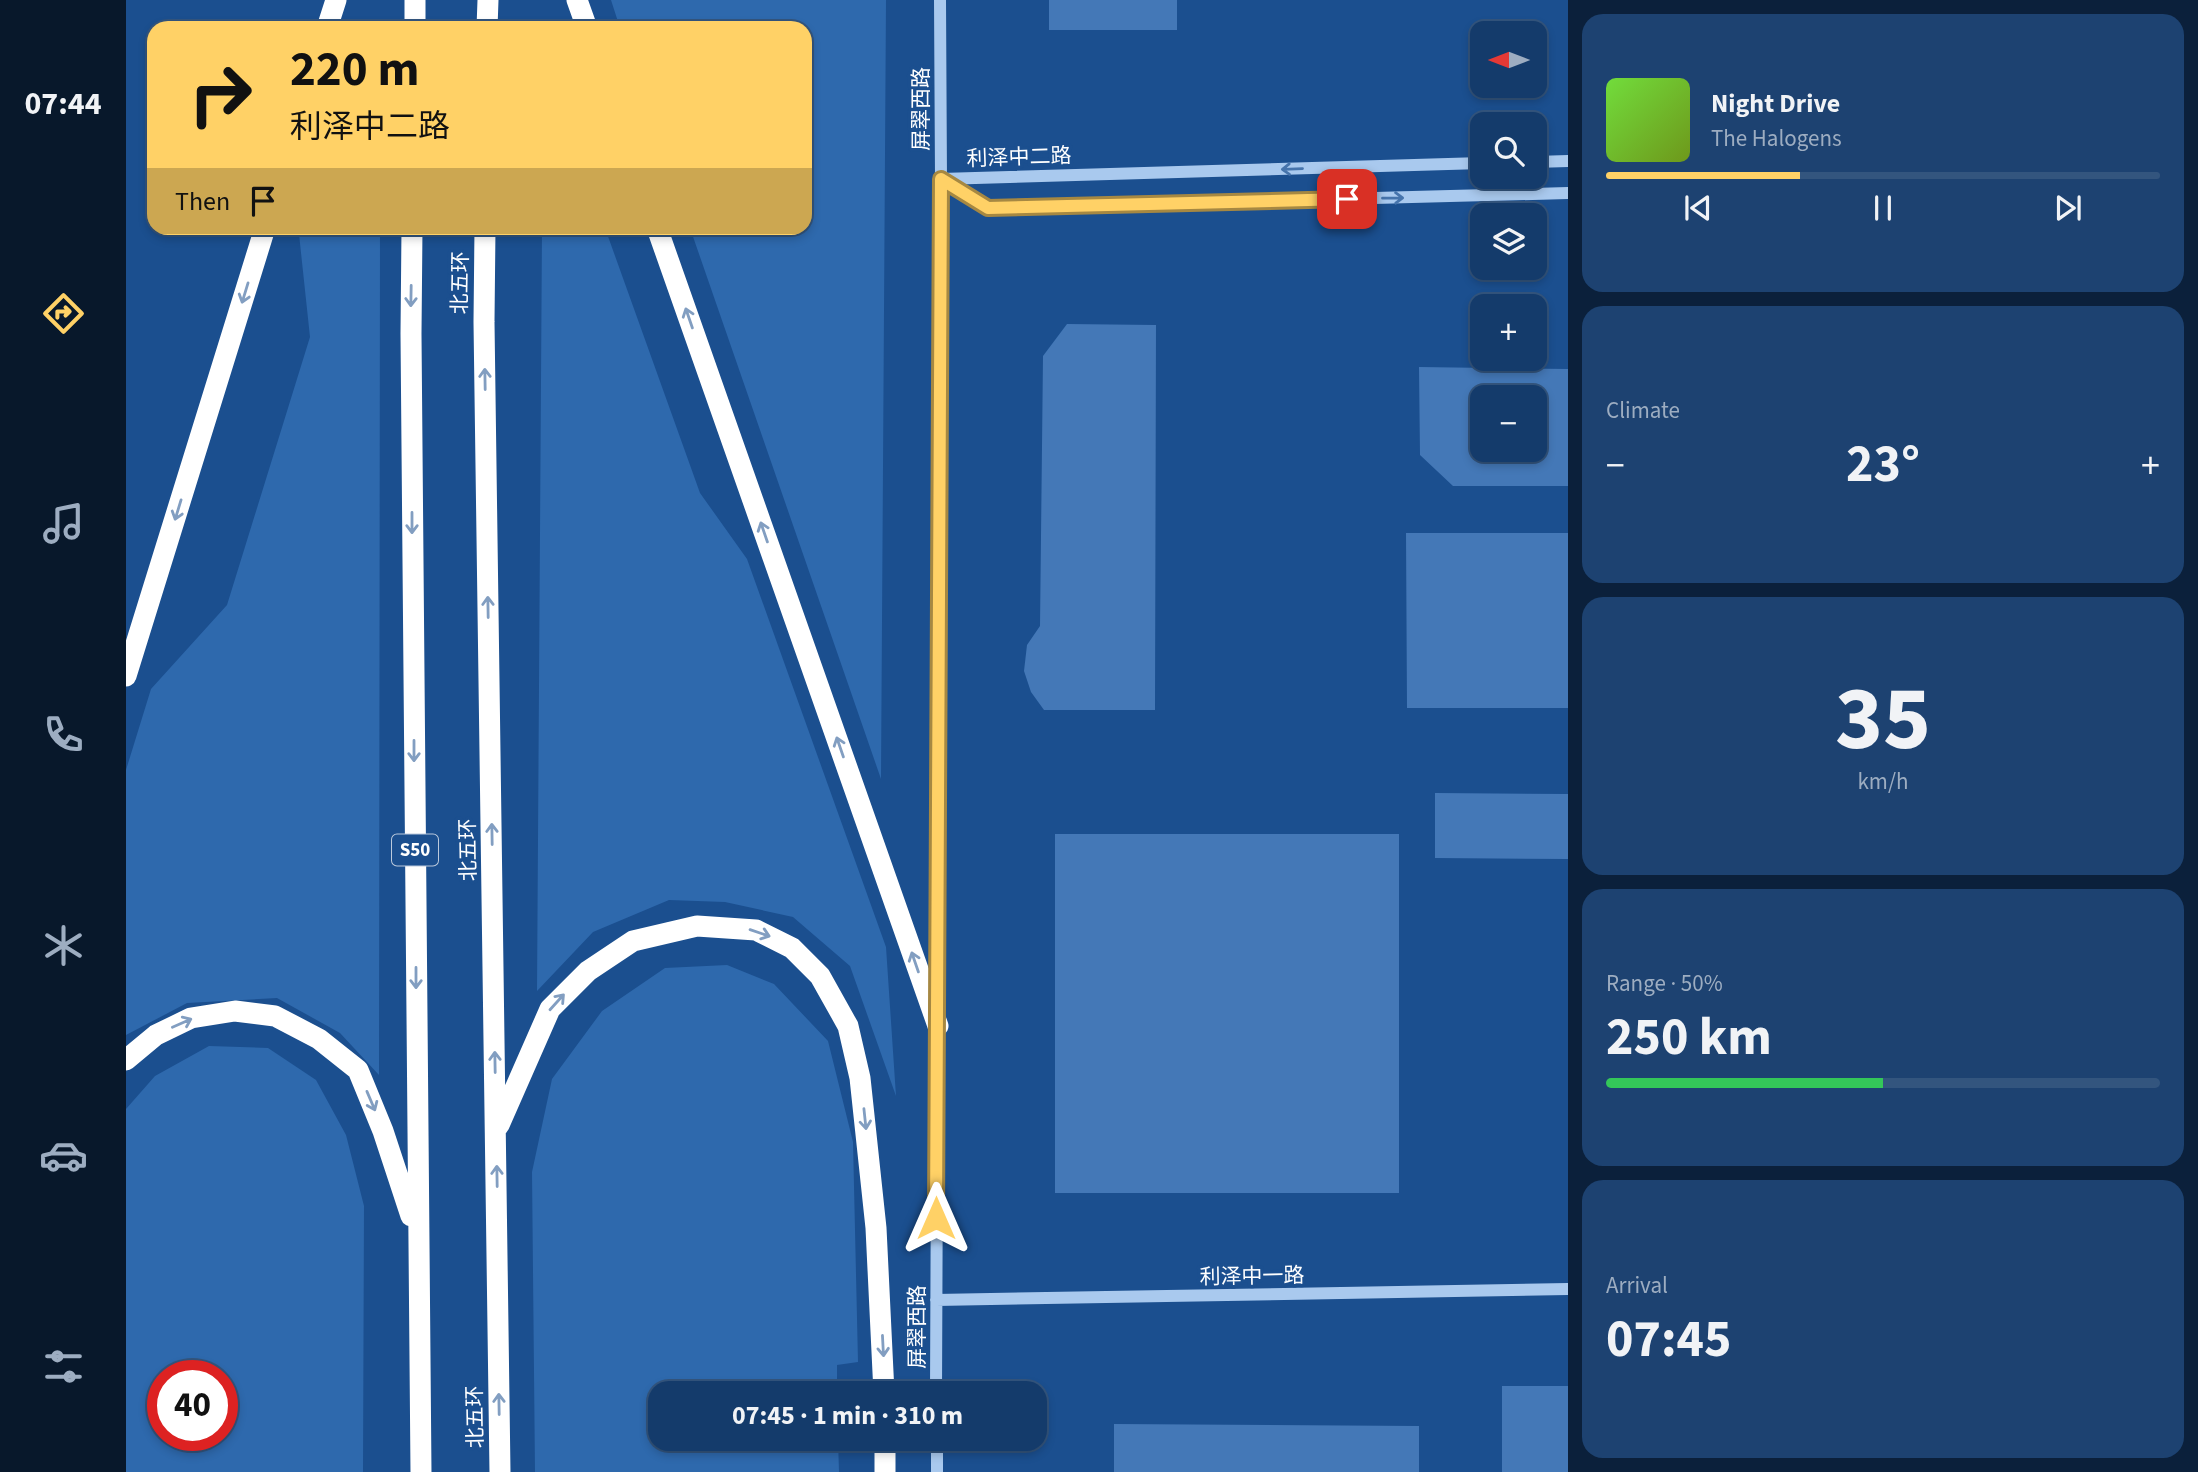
<!DOCTYPE html>
<meta charset="utf-8">
<style>
:root{--surface:#143b6b;--page:#1d4271;--text:#f1f3f6;--muted:#9dadc1;--line:#33557e;--accent:#ffd166}
body{margin:0;font-family:"Source Sans 3","Noto Sans SC",sans-serif;background:var(--page);color:var(--text);height:100vh;display:flex;flex-direction:column;font-size:26px;white-space:nowrap}
*{box-sizing:border-box;margin:0}
p{font-size:23px;color:var(--muted)}
.icon{flex:none;width:38px;height:38px;fill:none;stroke:currentColor;stroke-width:2;stroke-linecap:round;stroke-linejoin:round}
.map{position:relative;flex:1;overflow:hidden}
.sheet{display:flex;flex-direction:column;gap:14px;padding:14px;background:#0b203b;width:630px}
.sheet>*{flex:none}
.hud{position:absolute;left:21px;top:21px;width:665px;height:214px;border-radius:21px;box-shadow:0 4px 10px #0003,0 0 0 2px var(--line);background:#ffd166;color:#111;overflow:hidden}
.needle{width:46px;rotate:270deg}
.buttons{position:absolute;left:1344px;top:21px;display:grid;gap:14px}
.buttons a{display:grid;place-items:center;width:77px;height:77px;border-radius:14px;background:var(--surface);box-shadow:0 4px 10px #0003,0 0 0 2px var(--line);font-size:35px}
.speed{position:absolute;left:21px;top:1360px;display:flex;gap:14px;font-size:35px;font-weight:700;text-align:center}
.speed>*{display:grid;place-content:center;width:91px;height:91px;border-radius:50%;background:var(--surface);box-shadow:0 4px 10px #0003,0 0 0 2px var(--line);line-height:1}
.speed .limit{border:10px solid #d22;background:#fff;color:#111}
.pin{position:absolute;display:grid;place-items:center;width:60px;height:60px;color:#fff;margin:-30px;border-radius:14px;box-shadow:0 4px 10px #0006}
.me{position:absolute;width:77px;margin:-38px;rotate:0deg;stroke-linejoin:round;filter:drop-shadow(0 0 5px #0008)}
.turn{display:flex;align-items:center;gap:24px;height:147px;padding:0 28px;font-size:32px}
.turn .icon{width:91px;height:91px;stroke-width:2.5}
.turn b{display:block;font-size:49px;line-height:60px}
.then{display:flex;align-items:center;height:66px;padding:0 28px;background:#0003;gap:14px;font-size:26px}
.big{font-size:52px;font-weight:700;line-height:1.1}
.sheet .widget{flex:1;display:flex;flex-direction:column;justify-content:center;gap:10px;min-width:0;padding:0 24px;border-radius:21px;background:var(--page)}
.sheet .dial{align-items:center;gap:0}
.dial b{font-size:91px;line-height:1}
.song{display:flex;align-items:center;gap:21px}
.cover{width:84px;height:84px;border-radius:10px;background:linear-gradient(135deg,hsl(100 70% 55%),hsl(80 70% 35%))}
.played{height:7px;border-radius:4px;background:linear-gradient(90deg,var(--accent) 35%,var(--line) 35%)}
.keys{display:flex;justify-content:space-around;direction:ltr}
.heat{display:flex;justify-content:space-between;align-items:center;font-size:38px;direction:ltr}
.charge{height:10px;border-radius:5px;background:linear-gradient(90deg,#34c759 50%,var(--line) 0)}
.trip{position:absolute;left:522px;top:1381px;width:399px;height:70px;border-radius:21px;background:var(--surface);box-shadow:0 4px 10px #0003,0 0 0 2px var(--line);font-weight:700;line-height:70px;text-align:center}
main{display:flex;flex:1;min-height:0}
.menu{display:flex;flex-direction:column;width:126px;justify-content:space-around;align-items:center;background:#08182b;color:var(--muted)}
.menu .icon{width:49px;height:49px}
.menu .selected{color:var(--accent)}
.menu b{font-size:32px;color:var(--text)}
.map>svg:first-child{display:block}
.green{fill:#2e69ad;fill-rule:evenodd}
.building{fill:#4478b7;fill-rule:evenodd}
.lines{fill:none;stroke-linecap:round;stroke-linejoin:round}
.tertiary{stroke:#a9c9ee;stroke-width:12}
.motorway{stroke:#fff;stroke-width:21}
.oneway{stroke:#4674ac}
.oneway2{stroke:#829ec1}
.route-casing{stroke:#a68842;stroke-width:18}
.route{stroke:#ffd166;stroke-width:12}
.labels{text-anchor:middle;dominant-baseline:central;stroke-width:7;stroke-linejoin:round;paint-order:stroke}
.shield{fill:#1b4f8f;stroke:#bbcadd;stroke-width:2}
.shield-label{font-size:19px;font-weight:bold;fill:#fff}
.street-label{font-size:21px;fill:#fff;stroke:#1b4f8f}
</style>
<main>
<nav class="menu">
<b>07:44</b>
<svg class="icon selected" aria-label="directions" viewBox="0 0 24 24"><path d="M12 3l9 9-9 9-9-9zM9 14v-3h6M13 9l2 2-2 2"/></svg>
<svg class="icon" aria-label="music" viewBox="0 0 24 24"><path d="M9 18V5l10-2v13"/><circle cx="6" cy="18" r="3"/><circle cx="16" cy="16" r="3"/></svg>
<svg class="icon" aria-label="phone" viewBox="0 0 24 24"><path d="M5 4h4l2 5-3 2q2 4 5 5l2-3 5 2v4C11 20 4 13 5 4z"/></svg>
<svg class="icon" aria-label="climate" viewBox="0 0 24 24"><path d="M12 3v18M4 7l16 10M4 17L20 7"/></svg>
<svg class="icon" aria-label="car" viewBox="0 0 24 24"><path d="M5 17H2v-5l4-1 3-4h7l3 4 3 1v5h-3M9 17h6M6 11h13"/><circle cx="7" cy="17" r="2"/><circle cx="17" cy="17" r="2"/></svg>
<svg class="icon" aria-label="filters" viewBox="0 0 24 24"><path d="M4 7h16M4 17h16"/><circle cx="9" cy="7" r="2"/><circle cx="15" cy="17" r="2"/></svg>
</nav>
<div class="map">
<svg width="1442" height="1472" viewBox="0 0 1442 1472">
<rect width="100%" height="100%" fill="#1b4f8f"/>
<path class="green" d="M485 0H760L755 779 564 228H679V28H494Z
M175 228H254L253 1075 214 1033 151 998 61 1003 0 1035V770L25 689 101 605 184 337 173 234Z
M416 228H479L574 493 621 559 760 947 770 1096 724 966 667 917 599 902 543 900 467 932 411 991Z
M601 965 648 984 702 1041 727 1142 732 1362 711 1365V1393H534V1438L712 1439 713 1472H409L406 1172 426 1079 476 1011 539 968Z
M83 1046 142 1048 190 1080 220 1135 238 1206 237 1472H0V1109L29 1076ZM37 1376H96V1435H37Z"/>
<path class="building" d="M923 0H1051V30H923Z
M941 324 1030 325 1029 710H918L905 692 898 671 901 645 914 626 917 356Z
M1293 367 1442 369V486H1327L1294 455ZM1356 397H1409V450H1356Z
M1280 533H1442V708H1281Z
M1309 793 1442 794V859L1309 858Z
M929 834H1273V1193H929Z
M1376 1386H1442V1472H1376Z
M988 1424 1293 1426V1472H988Z"/>
<g class="lines">
<path class="tertiary" d="M1409 162 1442 161
M815 179 862 208 1442 193
M815 179 1356 163
M810 1300 1442 1289
M810 1393 815 179 814 0
M811 1438V1472"/>
<path class="motorway" d="M451 0 461 28
M201 28 210 0
M289 28V0
M361 28 362 0
M286 228 285 334 295 1472
M359 228 358 322 374 1472
M531 228 812 1026
M0 676 139 228
M0 1060 30 1035 65 1018 109 1011 149 1016 193 1039 232 1070 257 1131 285 1216
M373 1125 424 1009 462 971 507 941 571 926 630 930 666 948 694 976 722 1026 734 1078 750 1228 758 1393
M759 1438V1472"/>
</g>
<defs><path id="oneway-shaft" d="M-6 0H5M1.5-3L5.5 0L1.5 3" fill="none" stroke-width="1.6" stroke-linecap="round" stroke-linejoin="round" transform="scale(1.75)"/></defs>
<g class="oneway">
<use href="#oneway-shaft" transform="translate(1166 169) rotate(178)"/>
<use href="#oneway-shaft" transform="translate(1267 198) rotate(-1)"/>
</g>
<g class="oneway2">
<use href="#oneway-shaft" transform="translate(119 293) rotate(107)"/>
<use href="#oneway-shaft" transform="translate(285 296) rotate(91)"/>
<use href="#oneway-shaft" transform="translate(563 318) rotate(-109)"/>
<use href="#oneway-shaft" transform="translate(359 379) rotate(-91)"/>
<use href="#oneway-shaft" transform="translate(52 510) rotate(107)"/>
<use href="#oneway-shaft" transform="translate(286 523) rotate(90)"/>
<use href="#oneway-shaft" transform="translate(638 532) rotate(-109)"/>
<use href="#oneway-shaft" transform="translate(362 607) rotate(-91)"/>
<use href="#oneway-shaft" transform="translate(714 747) rotate(-109)"/>
<use href="#oneway-shaft" transform="translate(288 751) rotate(90)"/>
<use href="#oneway-shaft" transform="translate(366 834) rotate(-91)"/>
<use href="#oneway-shaft" transform="translate(634 933) rotate(19)"/>
<use href="#oneway-shaft" transform="translate(789 962) rotate(-109)"/>
<use href="#oneway-shaft" transform="translate(290 978) rotate(90)"/>
<use href="#oneway-shaft" transform="translate(431 1002) rotate(-48)"/>
<use href="#oneway-shaft" transform="translate(56 1023) rotate(-24)"/>
<use href="#oneway-shaft" transform="translate(369 1062) rotate(-91)"/>
<use href="#oneway-shaft" transform="translate(245 1101) rotate(67)"/>
<use href="#oneway-shaft" transform="translate(739 1119) rotate(84)"/>
<use href="#oneway-shaft" transform="translate(371 1176) rotate(-91)"/>
<use href="#oneway-shaft" transform="translate(757 1346) rotate(87)"/>
<use href="#oneway-shaft" transform="translate(373 1404) rotate(-91)"/>
</g>
<g class="lines">
<defs>
<path id="route" d="M810 1218 815 179 862 208 1221 199"/>
</defs>
<use href="#route" class="route-casing"/>
<use href="#route" class="route"/>
</g>
<g class="labels">
<rect class="shield" x="266" y="834.5" width="46" height="31" rx="5"/>
<g class="shield-label">
<text x="289" y="850">S50</text>
</g>
<g class="street-label">
<text transform="translate(795 109) rotate(-90)">屏翠西路</text>
<text transform="translate(893 157) rotate(-2)">利泽中二路</text>
<text transform="translate(334 283) rotate(-89)">北五环</text>
<text transform="translate(342 850) rotate(-91)">北五环</text>
<text transform="translate(1126 1276) rotate(-1)">利泽中一路</text>
<text transform="translate(791 1327) rotate(-90)">屏翠西路</text>
<text transform="translate(349 1417) rotate(-91)">北五环</text>
</g>
</g>
</svg>
<div class="buttons">
<a><svg class="needle" viewBox="-14 -14 28 28"><path d="M0-13l5 13h-10z" fill="#e53935"/><path d="M0 13l5-13h-10z" fill="#9dadc1"/></svg></a>
<a><svg class="icon" aria-label="search" viewBox="0 0 24 24"><circle cx="10" cy="10" r="6"/><path d="M15 15l6 6"/></svg></a>
<a><svg class="icon" aria-label="layers" viewBox="0 0 24 24"><path d="M12 4l9 5-9 5-9-5zM3 14l9 5 9-5"/></svg></a>
<a>+</a>
<a>−</a>
</div>
<div class="speed"><div class="limit">40</div></div>
<div class="pin" style="left:1221px;top:199px;background:#d93025"><svg class="icon" aria-label="arrive" viewBox="0 0 24 24"><path d="M6 21V4h12l-3 4 3 4H6"/></svg></div>
<svg class="me" style="left:810px;top:1218px" viewBox="-20 -20 40 40"><path d="M0-17L14 15 0 8-14 15z" fill="#ffd166" stroke="#fff" stroke-width="4"/></svg>
<div class="trip">07:45 · 1 min · 310 m</div>
<div class="hud">
<div class="turn"><svg class="icon" aria-label="right" viewBox="0 0 24 24"><path d="M7 20v-9h11M14 6l5 5-5 5"/></svg><div><b>220 m</b>利泽中二路</div></div>
<div class="then">Then<svg class="icon" aria-label="arrive" viewBox="0 0 24 24"><path d="M6 21V4h12l-3 4 3 4H6"/></svg></div>
</div>
</div>
<section class="sheet">
<div class="widget">
<div class="song"><i class="cover"></i><div><b>Night Drive</b><p>The Halogens</p></div></div>
<div class="played"></div>
<div class="keys"><svg class="icon" aria-label="previous" viewBox="0 0 24 24"><path d="M18 5L8 12l10 7zM5 5v14"/></svg><svg class="icon" aria-label="pause" viewBox="0 0 24 24"><path d="M8 5v14M16 5v14"/></svg><svg class="icon" aria-label="next" viewBox="0 0 24 24"><path d="M6 5l10 7-10 7zM19 5v14"/></svg></div>
</div>
<div class="widget"><p>Climate</p>
<div class="heat"><a>−</a><b class="big">23°</b><a>+</a></div>
</div>
<div class="widget dial"><b>35</b><p>km/h</p></div>
<div class="widget"><p>Range · 50%</p><b class="big">250 km</b><div class="charge"></div></div>
<div class="widget"><p>Arrival</p><b class="big">07:45</b></div>
</section>
</main>
